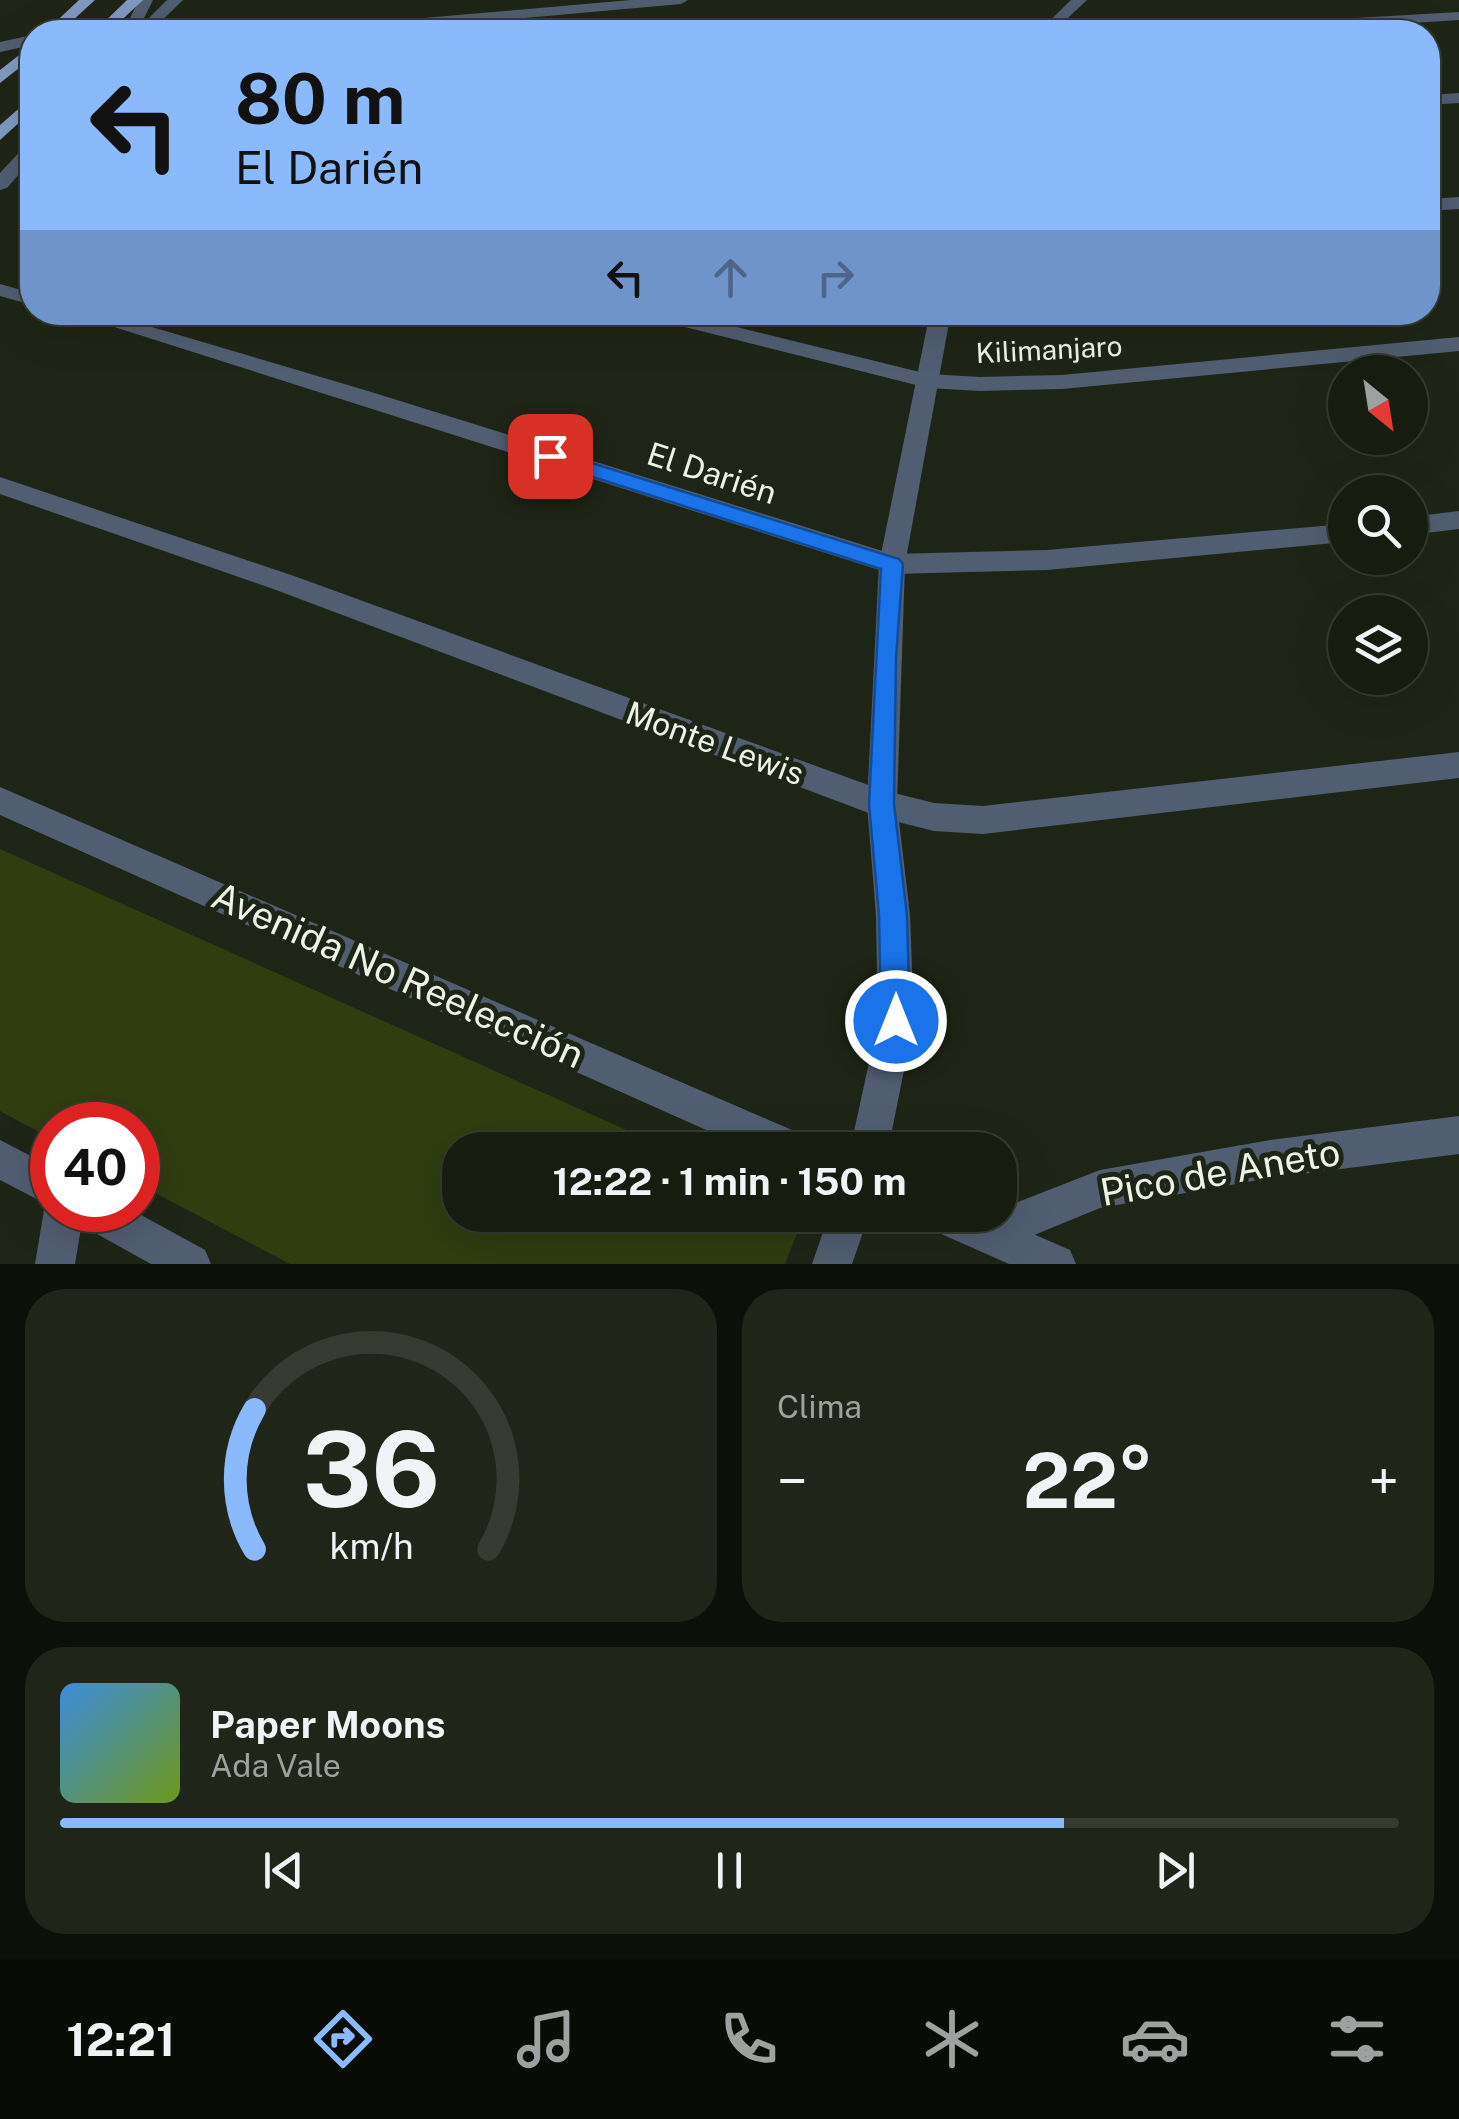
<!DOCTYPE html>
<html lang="es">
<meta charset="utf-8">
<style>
:root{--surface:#171c10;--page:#202519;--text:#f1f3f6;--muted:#9ea19f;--line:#363a30;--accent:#8abafc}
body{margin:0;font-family:"Public Sans",sans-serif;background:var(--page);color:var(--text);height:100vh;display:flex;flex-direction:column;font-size:38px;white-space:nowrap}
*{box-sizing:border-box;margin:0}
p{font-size:32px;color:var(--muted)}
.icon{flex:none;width:55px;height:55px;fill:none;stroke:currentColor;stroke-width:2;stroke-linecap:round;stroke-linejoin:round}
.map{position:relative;height:1264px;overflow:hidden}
.details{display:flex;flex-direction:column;gap:25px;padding:25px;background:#0d0f09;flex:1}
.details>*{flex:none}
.hud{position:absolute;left:20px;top:20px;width:1420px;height:305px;border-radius:40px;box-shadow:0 10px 40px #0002,0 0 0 2px var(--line);background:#8abafc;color:#111;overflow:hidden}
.needle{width:65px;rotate:150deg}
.controls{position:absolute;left:1328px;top:355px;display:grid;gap:20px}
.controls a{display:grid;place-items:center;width:100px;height:100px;border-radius:50%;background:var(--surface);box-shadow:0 10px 40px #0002,0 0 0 2px var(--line);font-size:50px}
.speed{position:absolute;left:30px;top:1102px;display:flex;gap:20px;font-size:50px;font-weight:700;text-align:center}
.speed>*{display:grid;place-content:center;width:130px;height:130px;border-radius:50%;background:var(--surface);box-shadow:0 10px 40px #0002,0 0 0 2px var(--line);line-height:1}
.speed .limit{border:15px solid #d22;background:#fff;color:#111}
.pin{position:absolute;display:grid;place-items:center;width:85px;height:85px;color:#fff;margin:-42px;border-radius:20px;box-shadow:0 5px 15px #0006}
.me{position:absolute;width:110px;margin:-55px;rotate:0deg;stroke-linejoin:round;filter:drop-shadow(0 0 8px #0008)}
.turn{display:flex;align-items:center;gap:35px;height:210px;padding:0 50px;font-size:45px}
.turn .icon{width:130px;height:130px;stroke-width:2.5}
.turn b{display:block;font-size:70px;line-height:85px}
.lanes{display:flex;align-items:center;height:95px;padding:0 50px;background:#0003;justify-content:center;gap:50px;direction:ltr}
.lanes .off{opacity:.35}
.big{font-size:75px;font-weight:700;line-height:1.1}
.details .card{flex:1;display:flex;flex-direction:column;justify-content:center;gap:15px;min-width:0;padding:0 35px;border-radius:40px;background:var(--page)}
.details .dial{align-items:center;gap:0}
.dial svg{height:260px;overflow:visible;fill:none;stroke:var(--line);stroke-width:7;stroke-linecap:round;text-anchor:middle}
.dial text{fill:var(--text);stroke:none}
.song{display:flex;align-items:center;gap:30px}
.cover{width:120px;height:120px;border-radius:15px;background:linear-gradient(135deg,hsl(210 70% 55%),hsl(80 70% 35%))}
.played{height:10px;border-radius:5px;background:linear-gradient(90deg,var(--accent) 75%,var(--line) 75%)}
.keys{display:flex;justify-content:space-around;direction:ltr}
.heat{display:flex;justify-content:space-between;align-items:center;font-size:55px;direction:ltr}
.details .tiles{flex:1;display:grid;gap:25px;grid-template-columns:1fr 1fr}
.card:last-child{grid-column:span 2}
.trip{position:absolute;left:442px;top:1132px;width:575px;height:100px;border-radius:40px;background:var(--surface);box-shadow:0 10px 40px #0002,0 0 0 2px var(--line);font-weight:700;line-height:100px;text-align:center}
.dock{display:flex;height:160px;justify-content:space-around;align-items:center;background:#090b06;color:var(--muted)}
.dock .icon{width:70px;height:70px}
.dock .current{color:var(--accent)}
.dock b{font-size:45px;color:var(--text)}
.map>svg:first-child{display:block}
.green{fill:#2f3d0f}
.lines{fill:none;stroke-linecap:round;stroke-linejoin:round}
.minor{fill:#515e71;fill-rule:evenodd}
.tertiary{fill:#515e71;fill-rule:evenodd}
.primary{fill:#7f9ac1;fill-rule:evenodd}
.route{fill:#1a73e8;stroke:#114b97;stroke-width:2.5}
.labels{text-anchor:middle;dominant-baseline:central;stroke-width:10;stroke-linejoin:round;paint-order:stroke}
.far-street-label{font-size:28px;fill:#eef3e9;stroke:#1f2516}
.street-label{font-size:32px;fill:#eef3e9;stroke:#1f2516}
.near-street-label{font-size:38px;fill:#eef3e9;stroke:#1f2516}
</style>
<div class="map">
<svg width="1459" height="1264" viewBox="0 0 1459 1264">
<rect width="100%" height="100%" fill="#1f2516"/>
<path class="green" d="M0 849 671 1150H460V1215H804L785 1264H290L138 1184V1125H52V1139L0 1111Z"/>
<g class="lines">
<path class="minor" d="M167 0H183L150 32H135Z
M631 0H688L681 4 366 32H312L320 27Z
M1459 12V20L1269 32H1196L1204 27Z
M1459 93V103L1428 105V95Z
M1459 197V209L1428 211V199Z
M0 284 32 293V305L0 296Z
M67 312H101L368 391 892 554 1047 550 1345 524V542L1047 570 892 574Z
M638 312H676L928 374 980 377 1062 375 1459 337V351L1062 389 980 391 928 388 641 316Z
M0 477 294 576 882 790 934 803 983 806 1459 752V778L983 834 934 831 882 818 276 590 0 494Z
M1459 511V529L1410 535V517Z
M1459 1116V1154L1270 1178 1100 1208 988 1254 974 1248 968 1234 974 1220 1000 1215V1209L1100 1170 1270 1140Z
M52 1195V1210H84L75 1264H35L44 1210Z"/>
<path class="tertiary" d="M139 0H153L137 32H123Z
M1071 0H1087L1053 32H1038Z
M32 35V45L0 52V42Z
M32 144V159L7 188 0 190V173L26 145Z
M930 312H951L905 564 897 804 910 915 914 1021 888 1150H850L878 1021 876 915 867 804 879 564Z
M0 787 808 1137 814 1150H751L0 815Z
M0 1140 52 1167V1207L0 1180Z
M73 1210H132L205 1250 211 1264H151L79 1224Z
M829 1215H869L852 1264H812Z
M924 1215H990L1070 1250 1076 1264H1009L930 1229Z"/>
<path class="primary" d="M79 0H95L60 32H45Z
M127 0H143L109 32H94Z
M32 45V58L0 83V70Z
M32 97V111L0 140V125Z"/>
</g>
<path class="route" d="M550 450 899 559 903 564 896 658 894 804 907 915 910 1021 906 1032 896 1036 885 1032 881 1021 879 915 869 804 881 569 543 461V452Z"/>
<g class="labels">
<g class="far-street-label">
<text transform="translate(1049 349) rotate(-3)">Kilimanjaro</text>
</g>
<g class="street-label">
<text transform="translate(712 473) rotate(18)">El Darién</text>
<text transform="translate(715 743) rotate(20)">Monte Lewis</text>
</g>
<g class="near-street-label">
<text transform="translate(398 975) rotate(24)">Avenida No Reelección</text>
<text transform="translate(1220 1172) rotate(-10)">Pico de Aneto</text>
</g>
</g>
</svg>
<div class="controls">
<a><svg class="needle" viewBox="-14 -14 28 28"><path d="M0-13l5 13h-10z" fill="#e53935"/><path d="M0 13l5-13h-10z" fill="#9ea19f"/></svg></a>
<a><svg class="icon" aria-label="search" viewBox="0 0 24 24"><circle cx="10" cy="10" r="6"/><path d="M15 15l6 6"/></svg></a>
<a><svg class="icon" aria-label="layers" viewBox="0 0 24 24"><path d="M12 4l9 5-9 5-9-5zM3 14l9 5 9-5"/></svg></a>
</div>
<div class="speed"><div class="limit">40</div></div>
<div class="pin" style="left:550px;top:456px;background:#d93025"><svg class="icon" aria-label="arrive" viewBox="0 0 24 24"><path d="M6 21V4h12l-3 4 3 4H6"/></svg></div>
<svg class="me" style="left:896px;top:1021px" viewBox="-20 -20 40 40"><circle r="17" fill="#1a73e8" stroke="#fff" stroke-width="3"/><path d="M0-11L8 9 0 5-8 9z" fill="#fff"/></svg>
<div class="trip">12:22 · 1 min · 150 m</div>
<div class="hud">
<div class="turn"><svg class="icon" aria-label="left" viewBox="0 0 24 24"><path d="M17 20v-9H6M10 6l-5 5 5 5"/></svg><div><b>80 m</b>El Darién</div></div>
<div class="lanes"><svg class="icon" aria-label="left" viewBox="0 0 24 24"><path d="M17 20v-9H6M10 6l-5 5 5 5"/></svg><svg class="icon off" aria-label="ahead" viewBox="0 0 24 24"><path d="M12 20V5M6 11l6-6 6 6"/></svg><svg class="icon off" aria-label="right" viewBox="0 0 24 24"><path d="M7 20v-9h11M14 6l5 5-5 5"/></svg></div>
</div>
</div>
<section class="details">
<div class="tiles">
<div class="card dial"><svg viewBox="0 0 100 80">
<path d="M14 69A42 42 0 1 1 86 69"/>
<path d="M14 69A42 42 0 0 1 14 26" stroke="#8abafc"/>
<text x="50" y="56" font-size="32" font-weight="700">36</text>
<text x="50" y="72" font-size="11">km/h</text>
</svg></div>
<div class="card"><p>Clima</p>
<div class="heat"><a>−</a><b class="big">22°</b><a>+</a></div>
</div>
<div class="card">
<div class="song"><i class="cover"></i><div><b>Paper Moons</b><p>Ada Vale</p></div></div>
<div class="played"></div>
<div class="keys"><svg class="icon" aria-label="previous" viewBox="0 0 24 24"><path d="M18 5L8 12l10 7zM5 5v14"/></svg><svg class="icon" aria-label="pause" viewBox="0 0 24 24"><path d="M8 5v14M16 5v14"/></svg><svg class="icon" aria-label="next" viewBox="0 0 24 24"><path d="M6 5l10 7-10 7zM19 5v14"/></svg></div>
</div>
</div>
</section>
<nav class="dock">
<b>12:21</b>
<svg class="icon current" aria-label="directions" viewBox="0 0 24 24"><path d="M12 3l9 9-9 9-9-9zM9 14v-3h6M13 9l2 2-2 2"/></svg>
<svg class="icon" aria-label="music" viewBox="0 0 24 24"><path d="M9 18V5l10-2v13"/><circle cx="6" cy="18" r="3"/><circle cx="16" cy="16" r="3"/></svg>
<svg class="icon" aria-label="phone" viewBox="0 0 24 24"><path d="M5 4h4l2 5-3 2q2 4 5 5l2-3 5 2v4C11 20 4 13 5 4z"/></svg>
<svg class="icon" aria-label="climate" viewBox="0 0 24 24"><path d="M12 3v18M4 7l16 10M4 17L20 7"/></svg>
<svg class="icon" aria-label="car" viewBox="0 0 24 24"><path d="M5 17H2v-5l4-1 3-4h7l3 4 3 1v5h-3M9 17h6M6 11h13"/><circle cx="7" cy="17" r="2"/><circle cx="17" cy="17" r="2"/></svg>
<svg class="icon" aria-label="filters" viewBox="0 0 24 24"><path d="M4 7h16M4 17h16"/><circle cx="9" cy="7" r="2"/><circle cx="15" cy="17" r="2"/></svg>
</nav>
